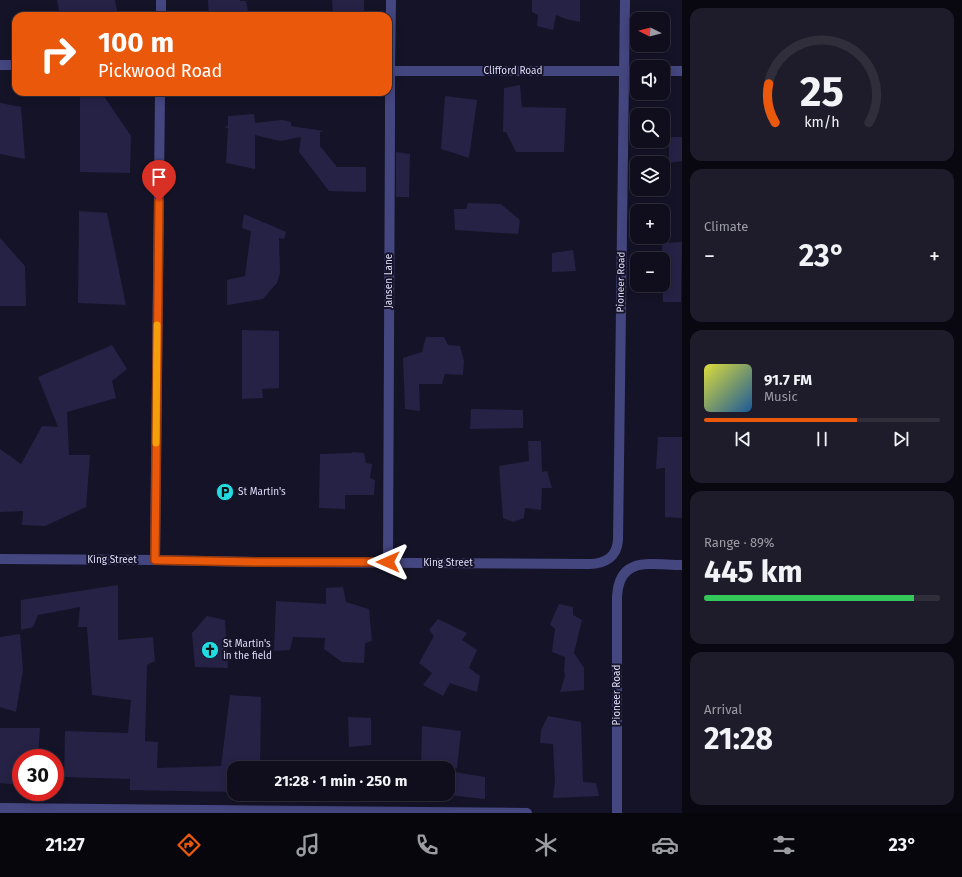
<!DOCTYPE html>
<meta charset="utf-8">
<style>
:root{--surface:#100e1d;--page:#1e1c2a;--text:#f1f3f6;--muted:#9c9ca4;--line:#302e3b;--accent:#ea580c}
body{margin:0;font-family:"Fira Sans",sans-serif;background:var(--page);color:var(--text);height:100vh;display:flex;flex-direction:column;font-size:15px;white-space:nowrap}
*{box-sizing:border-box;margin:0}
p{font-size:13px;color:var(--muted)}
.icon{flex:none;width:22px;height:22px;fill:none;stroke:currentColor;stroke-width:2;stroke-linecap:round;stroke-linejoin:round}
.map{position:relative;flex:1;overflow:hidden}
.drawer{display:flex;flex-direction:column;gap:8px;padding:8px;background:#090810;width:280px}
.drawer>*{flex:none}
.guide{position:absolute;left:12px;top:12px;width:380px;height:84px;border-radius:12px;box-shadow:0 2px 10px #0003,0 0 0 1px var(--line);background:#ea580c;color:#fff;overflow:hidden}
.needle{width:26px;rotate:276deg}
.fabs{position:absolute;left:630px;top:12px;display:grid;gap:8px}
.fabs a{display:grid;place-items:center;width:40px;height:40px;border-radius:8px;background:var(--surface);box-shadow:0 2px 10px #0003,0 0 0 1px var(--line);font-size:20px}
.speed{position:absolute;left:12px;top:749px;display:flex;gap:8px;font-size:20px;font-weight:700;text-align:center}
.speed>*{display:grid;place-content:center;width:52px;height:52px;border-radius:50%;background:var(--surface);box-shadow:0 2px 10px #0003,0 0 0 1px var(--line);line-height:1}
.speed .limit{border:6px solid #d22;background:#fff;color:#111}
.pin{position:absolute;display:grid;place-items:center;width:34px;height:34px;color:#fff;margin:-41px -17px;border-radius:50% 50% 50% 0;rotate:-45deg;box-shadow:0 0 4px #0007}
.pin .icon{rotate:45deg}
.me{position:absolute;width:44px;margin:-22px;rotate:270deg;stroke-linejoin:round;filter:drop-shadow(0 0 3px #0008)}
.turn{display:flex;align-items:center;gap:14px;height:84px;padding:0 20px;font-size:18px}
.turn .icon{width:52px;height:52px;stroke-width:2.5}
.turn b{display:block;font-size:28px;line-height:34px}
.big{font-size:30px;font-weight:700;line-height:1.1}
.drawer .widget{flex:1;display:flex;flex-direction:column;justify-content:center;gap:6px;min-width:0;padding:0 14px;border-radius:12px;background:var(--page)}
.drawer .dial{align-items:center;gap:0}
.dial svg{height:104px;overflow:visible;fill:none;stroke:var(--line);stroke-width:7;stroke-linecap:round;text-anchor:middle}
.dial text{fill:var(--text);stroke:none}
.song{display:flex;align-items:center;gap:12px}
.cover{width:48px;height:48px;border-radius:6px;background:linear-gradient(135deg,hsl(60 70% 55%),hsl(210 70% 35%))}
.played{height:4px;border-radius:2px;background:linear-gradient(90deg,var(--accent) 65%,var(--line) 65%)}
.keys{display:flex;justify-content:space-around;direction:ltr}
.heat{display:flex;justify-content:space-between;align-items:center;font-size:22px;direction:ltr}
.charge{height:6px;border-radius:3px;background:linear-gradient(90deg,#34c759 89%,var(--line) 0)}
.trip{position:absolute;left:227px;top:761px;width:228px;height:40px;border-radius:12px;background:var(--surface);box-shadow:0 2px 10px #0003,0 0 0 1px var(--line);font-weight:700;line-height:40px;text-align:center}
.menu{display:flex;height:64px;justify-content:space-around;align-items:center;background:#06060c;color:var(--muted)}
.menu .icon{width:28px;height:28px}
.menu .on{color:var(--accent)}
.menu b{font-size:18px;color:var(--text)}
main{display:flex;flex:1;min-height:0}
.map>svg:first-child{display:block}
.building{fill:#262246}
.lines{fill:none;stroke-linecap:round;stroke-linejoin:round}
.minor{stroke:#444680;stroke-width:10}
.route-casing{stroke:#983908;stroke-width:10}
.route{stroke:#ea580c;stroke-width:7}
.slow{stroke:#f59e0b;stroke-width:7}
.labels{text-anchor:middle;dominant-baseline:central;stroke-width:4;stroke-linejoin:round;paint-order:stroke}
.street-label{font-size:10px;fill:#dfddfb;stroke:#151327}
.poi-label{font-size:10px;fill:#dfddfb;stroke:#151327;text-anchor:start}
</style>
<main>
<div class="map">
<svg width="682" height="813" viewBox="0 0 682 813">
<rect width="100%" height="100%" fill="#151327"/>
<path class="building" d="M57 0H115L118 16H60Z
M208 0H240V1H246L249 16H209Z
M332 0H364V16H333Z
M532 0H580V22L566 19 556 15 553 30 537 26 538 15 532 12Z
M520 85 522 107 566 108 564 152H516L506 132H503L504 88Z
M80 92H101L131 136 130 173 80 172Z
M445 96 477 100 469 158 441 149Z
M0 103 21 107 25 159 0 154Z
M254 114 255 123 282 120 291 122V126L324 131 320 132V146L337 167H366V192L329 191 299 152 301 137 280 141 255 135V169L226 163 228 128 224 127 228 126V116Z
M669 137H682V161L669 163Z
M396 152 410 154 409 197H396Z
M468 203 501 204 520 220 518 234 455 230 454 209H466Z
M79 211 107 213 126 305 78 303Z
M244 214 286 232 284 239 279 238 280 273 277 283 263 299 227 305V280L245 276 251 231 242 228Z
M0 238 25 266 26 306H0Z
M682 242 681 302H663L662 243Z
M573 250 576 271 552 272V253Z
M242 330 279 331V388L262 389 263 398 242 399Z
M426 337H444L448 345 460 346 464 361 463 375 445 374 442 384H419L420 411 405 409 403 358 422 352Z
M112 345 127 369 112 381 116 398 67 412 69 455H90L86 507 45 526 22 525 23 511 0 512V449L21 464 42 426 58 427 38 377Z
M471 409 523 410V428L470 429Z
M658 437H682V518L665 517V468L656 469Z
M528 441H541L542 472 547 471 552 488H542L541 510 525 508 524 518 513 522 503 518 499 466 529 461Z
M352 452 364 453 366 463 372 464 370 478 375 480 374 495H345V509L319 508 320 454 352 453Z
M118 585V640L153 637 155 661 147 665 145 741 158 742 157 768 221 766 230 695 261 697 260 768H234V792L130 790V779L64 777 65 731 128 733 131 700 92 695 87 627H78L80 607 38 615 33 627 21 630V600Z
M343 587 346 602 369 609 372 641 365 643 364 663 342 662 324 649 325 638 293 637 290 650 274 651 276 601 326 604V588Z
M559 604 573 607V615L582 620 574 653 584 668V690L560 692 565 676 564 671 565 657 552 652 555 629 550 624Z
M207 616 225 620 228 668 195 667 192 633Z
M438 619 467 633 462 640 477 650 469 668 480 676 477 692 450 683 443 696 423 685 432 673 419 663 434 636 429 630Z
M20 634 23 670 16 712 0 707V637Z
M548 716 581 722 583 782 596 783 599 796 553 798 555 781 553 744 540 743 541 730Z
M348 717 371 718V745L349 747Z
M422 726 461 731 457 768H421Z
M0 728H40L38 758H21V785L0 783Z
M448 771 485 777V799L448 795Z"/>
<g class="lines">
<path class="minor" d="M161 16V0
M0 65H16
M388 71H637
M663 71H682
M0 559 155 560 256 562 589 564C605 564 617 557 618 540L625 0
M155 560 160 92
M388 562 390 122V71L391 0
M0 808 527 813
M617 813V597C619 555 651 565 682 565"/>
</g>
<g class="lines">
<defs>
<path id="route" d="M159 201 155 560 256 562H388"/>
</defs>
<use href="#route" class="route-casing"/>
<use href="#route" class="route"/>
<path class="slow" d="M156 443 157 325"/>
</g>
<defs>
<symbol id="parking-disc" viewBox="-11 -11 22 22"><circle r="9.5" fill="#21dde3" stroke="#151327"/><path d="M-3.5-5.5H1a3.5 3.5 0 0 1 0 7H-1V5.5H-3.5ZM-1-3.4V-.6H.8a1.4 1.4 0 0 0 0-2.8Z" fill="#111"/></symbol>
<symbol id="church-disc" viewBox="-11 -11 22 22"><circle r="9.5" fill="#21dde3" stroke="#151327"/><path d="M-1.2-6h2.4v3.5h3.3v2.4h-3.3V6h-2.4V-.1h-3.3v-2.4h3.3Z" fill="#111"/></symbol>
</defs>
<g fill-rule="evenodd">
<use href="#parking-disc" x="215" y="482" width="20" height="20"/>
<use href="#church-disc" x="200" y="640" width="20" height="20"/>
</g>
<g class="labels">
<g class="street-label">
<text x="513" y="71">Clifford Road</text>
<text transform="translate(389 281) rotate(-90)">Jansen Lane</text>
<text transform="translate(621 282) rotate(-89)">Pioneer Road</text>
<text x="112" y="560">King Street</text>
<text x="448" y="563">King Street</text>
<text transform="translate(617 695) rotate(-90)">Pioneer Road</text>
</g>
<g class="poi-label">
<text x="238" y="492">St Martin's</text>
<text x="223" y="644">St Martin's<tspan x="223" dy="12">in the field</tspan></text>
</g>
</g>
</svg>
<div class="fabs">
<a><svg class="needle" viewBox="-14 -14 28 28"><path d="M0-13l5 13h-10z" fill="#e53935"/><path d="M0 13l5-13h-10z" fill="#9c9ca4"/></svg></a>
<a><svg class="icon" aria-label="sound" viewBox="0 0 24 24"><path d="M4 9h4l5-4v14l-5-4H4zM17 9q2 3 0 6"/></svg></a>
<a><svg class="icon" aria-label="search" viewBox="0 0 24 24"><circle cx="10" cy="10" r="6"/><path d="M15 15l6 6"/></svg></a>
<a><svg class="icon" aria-label="layers" viewBox="0 0 24 24"><path d="M12 4l9 5-9 5-9-5zM3 14l9 5 9-5"/></svg></a>
<a>+</a>
<a>−</a>
</div>
<div class="speed"><div class="limit">30</div></div>
<div class="pin" style="left:159px;top:201px;background:#d93025"><svg class="icon" aria-label="arrive" viewBox="0 0 24 24"><path d="M6 21V4h12l-3 4 3 4H6"/></svg></div>
<svg class="me" style="left:388px;top:562px" viewBox="-20 -20 40 40"><path d="M0-17L14 15 0 8-14 15z" fill="#ea580c" stroke="#fff" stroke-width="4"/></svg>
<div class="trip">21:28 · 1 min · 250 m</div>
<div class="guide">
<div class="turn"><svg class="icon" aria-label="right" viewBox="0 0 24 24"><path d="M7 20v-9h11M14 6l5 5-5 5"/></svg><div><b>100 m</b>Pickwood Road</div></div>
</div>
</div>
<section class="drawer">
<div class="widget dial"><svg viewBox="0 0 100 80">
<path d="M14 69A42 42 0 1 1 86 69"/>
<path d="M14 69A42 42 0 0 1 9 39" stroke="#ea580c"/>
<text x="50" y="56" font-size="32" font-weight="700">25</text>
<text x="50" y="72" font-size="11">km/h</text>
</svg></div>
<div class="widget"><p>Climate</p>
<div class="heat"><a>−</a><b class="big">23°</b><a>+</a></div>
</div>
<div class="widget">
<div class="song"><i class="cover"></i><div><b>91.7 FM</b><p>Music</p></div></div>
<div class="played"></div>
<div class="keys"><svg class="icon" aria-label="previous" viewBox="0 0 24 24"><path d="M18 5L8 12l10 7zM5 5v14"/></svg><svg class="icon" aria-label="pause" viewBox="0 0 24 24"><path d="M8 5v14M16 5v14"/></svg><svg class="icon" aria-label="next" viewBox="0 0 24 24"><path d="M6 5l10 7-10 7zM19 5v14"/></svg></div>
</div>
<div class="widget"><p>Range · 89%</p><b class="big">445 km</b><div class="charge"></div></div>
<div class="widget"><p>Arrival</p><b class="big">21:28</b></div>
</section>
</main>
<nav class="menu">
<b>21:27</b>
<svg class="icon on" aria-label="directions" viewBox="0 0 24 24"><path d="M12 3l9 9-9 9-9-9zM9 14v-3h6M13 9l2 2-2 2"/></svg>
<svg class="icon" aria-label="music" viewBox="0 0 24 24"><path d="M9 18V5l10-2v13"/><circle cx="6" cy="18" r="3"/><circle cx="16" cy="16" r="3"/></svg>
<svg class="icon" aria-label="phone" viewBox="0 0 24 24"><path d="M5 4h4l2 5-3 2q2 4 5 5l2-3 5 2v4C11 20 4 13 5 4z"/></svg>
<svg class="icon" aria-label="climate" viewBox="0 0 24 24"><path d="M12 3v18M4 7l16 10M4 17L20 7"/></svg>
<svg class="icon" aria-label="car" viewBox="0 0 24 24"><path d="M5 17H2v-5l4-1 3-4h7l3 4 3 1v5h-3M9 17h6M6 11h13"/><circle cx="7" cy="17" r="2"/><circle cx="17" cy="17" r="2"/></svg>
<svg class="icon" aria-label="filters" viewBox="0 0 24 24"><path d="M4 7h16M4 17h16"/><circle cx="9" cy="7" r="2"/><circle cx="15" cy="17" r="2"/></svg>
<b>23°</b>
</nav>
